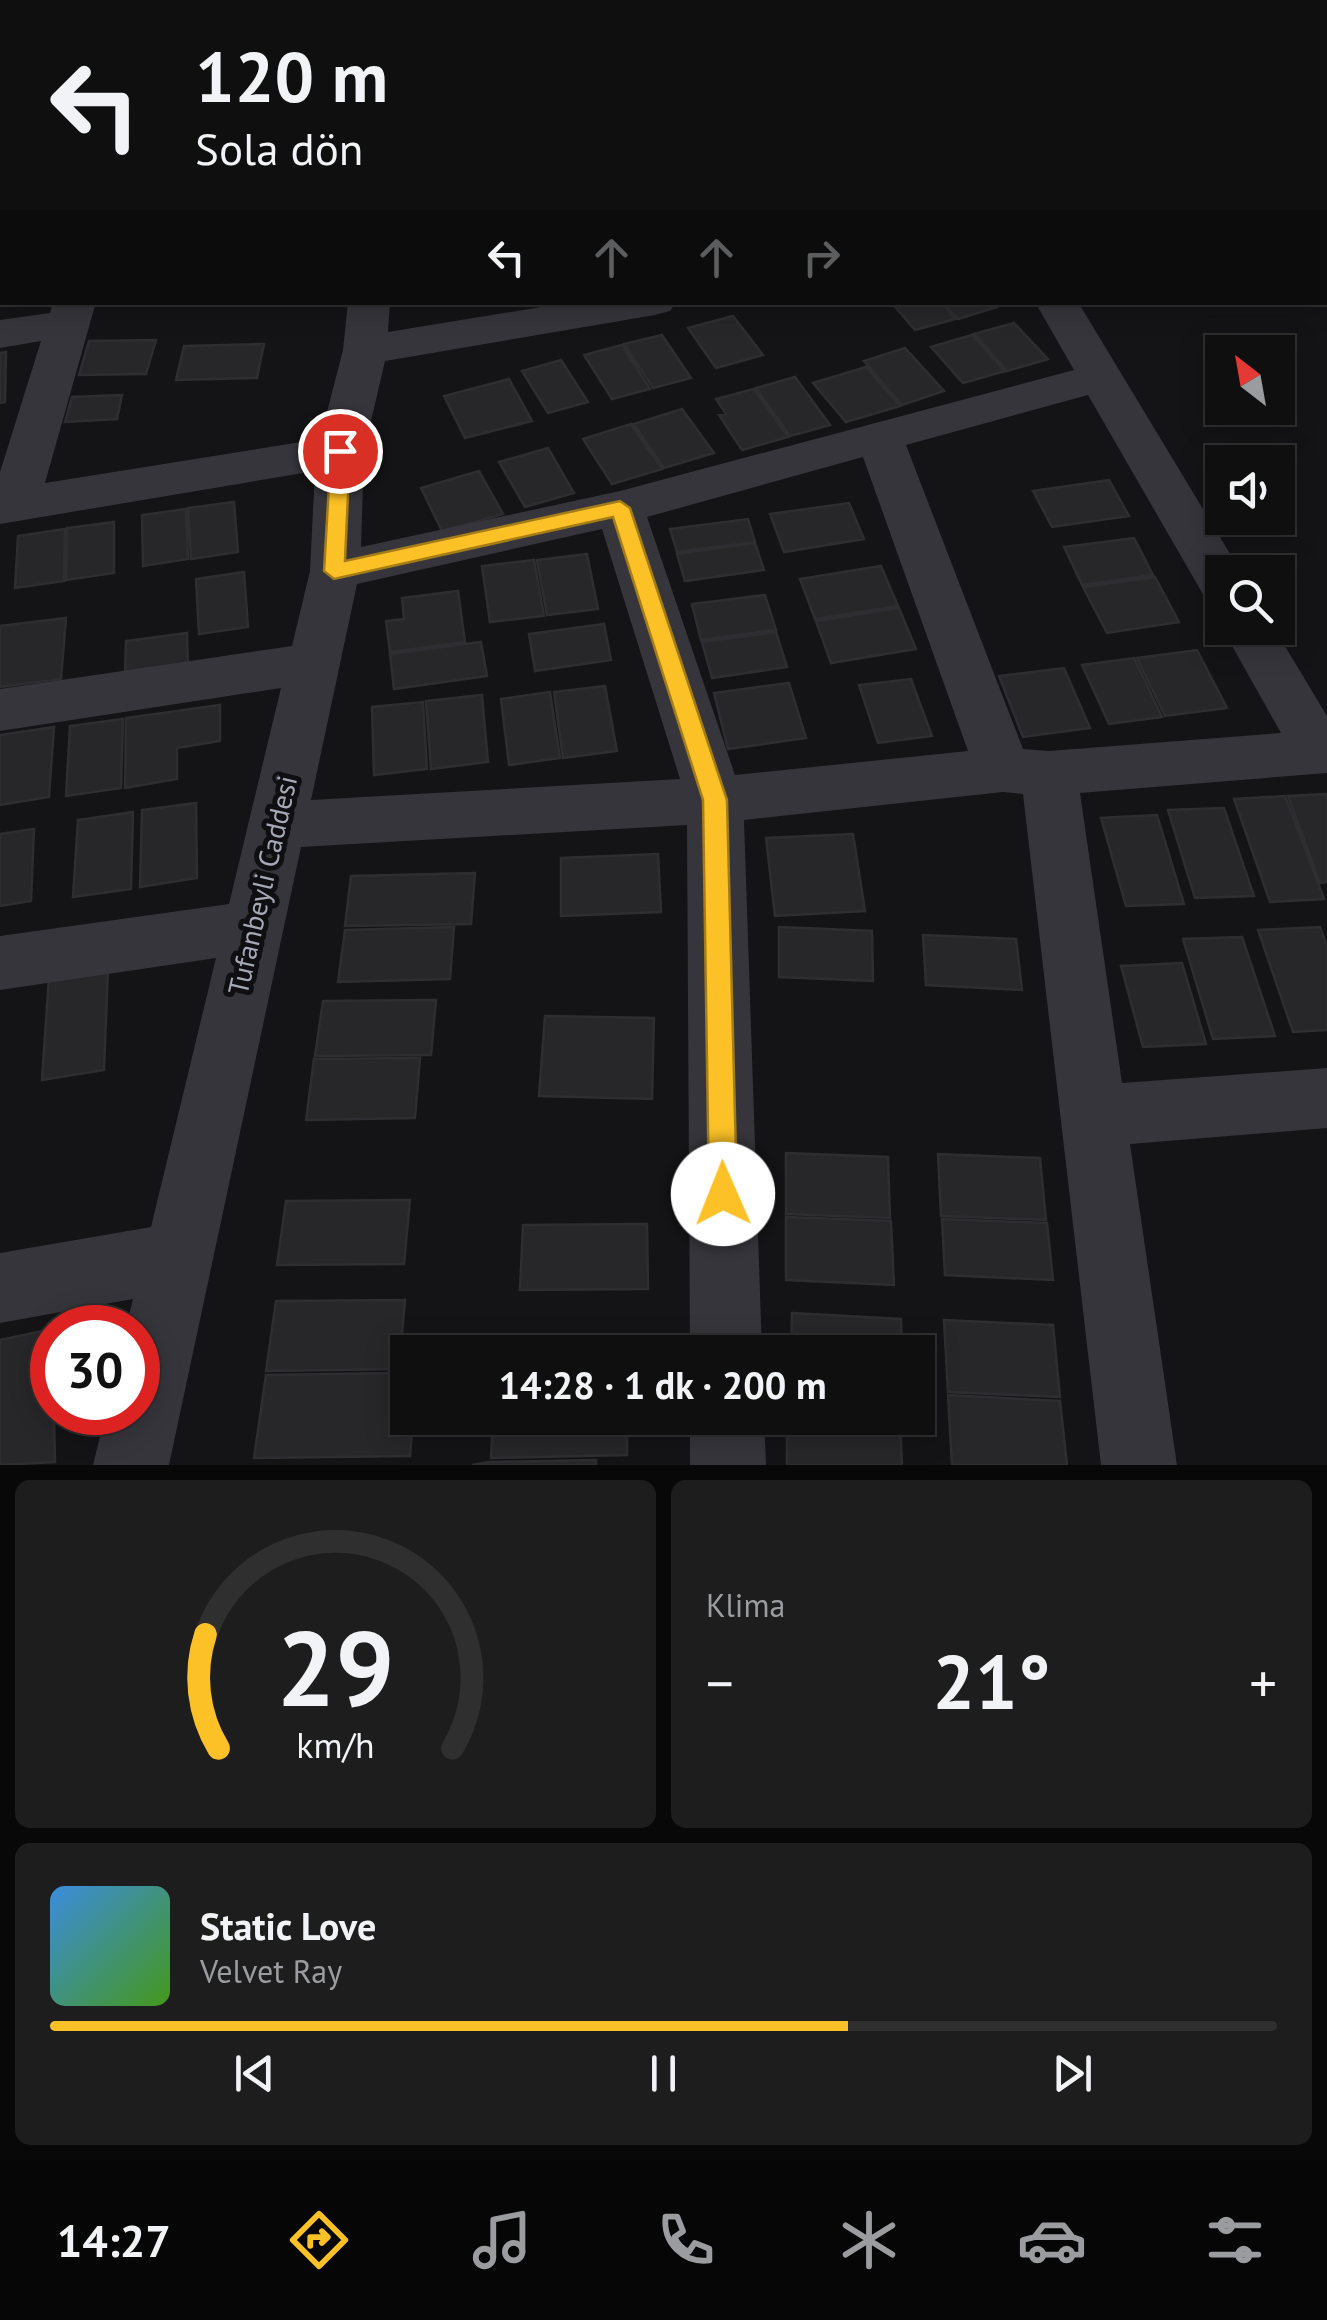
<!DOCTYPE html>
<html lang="tr">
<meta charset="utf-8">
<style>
:root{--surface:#0f0f10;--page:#1d1d1e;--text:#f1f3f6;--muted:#9b9c9f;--line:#2f2f30;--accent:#fcc126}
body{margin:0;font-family:"PT Sans",sans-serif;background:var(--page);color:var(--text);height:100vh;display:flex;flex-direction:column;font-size:38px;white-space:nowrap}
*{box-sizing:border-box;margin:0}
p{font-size:32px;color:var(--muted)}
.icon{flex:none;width:55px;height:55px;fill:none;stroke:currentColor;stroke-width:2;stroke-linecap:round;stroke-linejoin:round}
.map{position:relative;height:1465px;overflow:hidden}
.details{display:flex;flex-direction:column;gap:15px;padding:15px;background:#080809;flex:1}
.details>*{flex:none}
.hud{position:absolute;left:0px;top:0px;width:1328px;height:305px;box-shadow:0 5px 25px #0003,0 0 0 2px var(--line);background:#0f0f10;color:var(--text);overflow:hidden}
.needle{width:65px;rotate:329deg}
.fabs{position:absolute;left:1205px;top:335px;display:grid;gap:20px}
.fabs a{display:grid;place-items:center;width:90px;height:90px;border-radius:0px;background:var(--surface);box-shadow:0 5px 25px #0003,0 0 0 2px var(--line);font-size:50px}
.speed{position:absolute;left:30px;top:1305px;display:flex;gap:20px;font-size:50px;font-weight:700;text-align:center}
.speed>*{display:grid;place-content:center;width:130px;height:130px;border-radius:50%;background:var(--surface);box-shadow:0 5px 25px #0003,0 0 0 2px var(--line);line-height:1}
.speed .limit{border:15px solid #d22;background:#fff;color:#111}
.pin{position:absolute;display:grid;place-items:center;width:85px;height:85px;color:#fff;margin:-42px;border:5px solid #fff;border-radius:50%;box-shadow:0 2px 10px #0007}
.me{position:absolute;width:110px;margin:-55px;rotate:359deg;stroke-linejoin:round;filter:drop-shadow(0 0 8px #0008)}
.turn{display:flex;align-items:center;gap:35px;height:210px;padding:0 30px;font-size:45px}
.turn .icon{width:130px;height:130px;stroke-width:2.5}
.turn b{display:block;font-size:70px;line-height:85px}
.lanes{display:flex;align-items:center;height:95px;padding:0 30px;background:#0003;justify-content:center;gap:50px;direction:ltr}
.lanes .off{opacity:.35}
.big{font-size:75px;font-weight:700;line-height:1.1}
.details .card{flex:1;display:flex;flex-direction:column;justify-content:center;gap:15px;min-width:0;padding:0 35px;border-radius:15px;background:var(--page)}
.details .dial{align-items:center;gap:0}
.dial svg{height:260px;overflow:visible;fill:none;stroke:var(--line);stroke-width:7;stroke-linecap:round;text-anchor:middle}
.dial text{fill:var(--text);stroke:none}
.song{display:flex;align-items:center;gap:30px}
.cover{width:120px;height:120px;border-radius:15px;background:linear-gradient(135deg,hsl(210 70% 55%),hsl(100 70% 35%))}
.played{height:10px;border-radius:5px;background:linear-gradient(90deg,var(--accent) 65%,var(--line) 65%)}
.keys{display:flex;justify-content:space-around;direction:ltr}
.heat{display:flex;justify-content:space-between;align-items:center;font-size:55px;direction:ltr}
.details .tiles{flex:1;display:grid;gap:15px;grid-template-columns:1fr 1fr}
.card:last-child{grid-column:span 2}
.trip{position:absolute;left:390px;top:1335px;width:545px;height:100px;border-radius:0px;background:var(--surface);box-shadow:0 5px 25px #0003,0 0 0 2px var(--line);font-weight:700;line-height:100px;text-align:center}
.dock{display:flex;height:160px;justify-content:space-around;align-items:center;background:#060606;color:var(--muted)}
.dock .icon{width:70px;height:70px}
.dock .selected{color:var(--accent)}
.dock b{font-size:45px;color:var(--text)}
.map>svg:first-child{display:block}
.building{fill:#27272a;stroke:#2e2e32;stroke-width:2.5}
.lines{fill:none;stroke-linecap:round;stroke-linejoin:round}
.minor{fill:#35353b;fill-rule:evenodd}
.route{fill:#fcc126;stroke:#a47d19;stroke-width:2.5}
.labels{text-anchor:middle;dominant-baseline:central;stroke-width:10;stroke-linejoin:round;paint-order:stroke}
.street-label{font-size:28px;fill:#a5a9b7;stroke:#0f0f11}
</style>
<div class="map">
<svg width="1327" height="1465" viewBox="0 0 1327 1465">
<rect width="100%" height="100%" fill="#141416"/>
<path class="building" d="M891 302H941L955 319 915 330Z
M943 302H993L997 307 958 319Z
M733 316 763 355 716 368 688 328Z
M1014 323 1048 359 1007 371 974 334Z
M662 335 691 378 653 388 624 344Z
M972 335 1005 371 963 383 931 347Z
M156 340 146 374 79 375 89 341Z
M264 344 257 378 176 380 184 346Z
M622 345 650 389 612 399 584 355Z
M905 348 944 391 902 405 864 361Z
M6 352 5 402 0 403V353Z
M561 360 588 402 548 413 522 371Z
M866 367 900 406 846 422 813 383Z
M795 377 830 425 790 436 756 388Z
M509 379 532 421 465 438 444 396Z
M754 389 788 437 742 450 719 415 726 414 716 399Z
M122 395 117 419 65 422 72 397Z
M682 409 714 453 664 468 634 424Z
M631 424 662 469 612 484 583 439Z
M548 448 574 493 525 507 499 462Z
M479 471 503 514 442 531 421 488Z
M1109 480 1129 516 1052 527 1033 491Z
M234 502 238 552 191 559 188 508Z
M849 503 864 539 784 552 770 514Z
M186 509 188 559 143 566 142 515Z
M748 519 755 542 677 552 670 529Z
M114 522V573L66 580 67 528Z
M65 529 64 581 15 588 18 536Z
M1134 538 1153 575 1082 585 1064 547Z
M755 543 764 570 685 581 677 554Z
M587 554 598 609 547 615 537 560Z
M534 560 544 616 490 622 482 566Z
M881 566 898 606 815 619 800 579Z
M244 572 248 627 199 634 196 579Z
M1155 577 1179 622 1107 633 1083 587Z
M458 591 465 642 390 652 386 621 404 619 402 598Z
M765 595 776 630 701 640 692 604Z
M899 608 916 649 831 663 816 621Z
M66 618 61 679 0 687V626Z
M604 624 611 660 535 671 529 634Z
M776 632 787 667 712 678 702 642Z
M187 633 188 668 125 677 126 641Z
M481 642 487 676 394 689 390 654Z
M1197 650 1227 708 1165 716 1137 658Z
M1134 658 1162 717 1109 724 1082 665Z
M1064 668 1090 728 1023 737 999 676Z
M911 679 932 736 878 743 859 685Z
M789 683 806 738 728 749 714 693Z
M605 686 617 751 563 758 554 692Z
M550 692 560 758 509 765 501 699Z
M482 695 488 762 431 769 426 701Z
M423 702 427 769 374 775 372 707Z
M220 705V741L177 748V779L125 788 126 718Z
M123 719 121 788 66 796 70 726Z
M54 727 49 797 0 805V735Z
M1327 794V882L1320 883 1288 796Z
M1285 796 1318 883 1324 899 1270 902 1234 799Z
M196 803 197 878 140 887 142 810Z
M1224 808 1254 896 1195 898 1168 810Z
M133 812 131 889 73 897 78 820Z
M1157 815 1184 904 1126 906 1101 818Z
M34 829 31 901 0 906V834Z
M853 834 865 911 775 916 766 838Z
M658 854 661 912 561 916V858Z
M475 873 471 924 345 926 351 876Z
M454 927 450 979 338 982 345 930Z
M779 927 872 931 873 981 779 977Z
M1320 927 1327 946V1030L1293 1032 1258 930Z
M923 935 1016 939 1022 990 926 985Z
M1242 937 1275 1036 1213 1039 1183 939Z
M1182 963 1206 1044 1143 1047 1121 966Z
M108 968 104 1070 42 1080 49 977Z
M436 1000 431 1055 315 1056 323 1001Z
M545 1016 654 1018 652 1099 539 1096Z
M420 1058 415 1118 306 1120 314 1059Z
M786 1153 888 1157 890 1218 786 1214Z
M938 1154 1040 1158 1046 1220 941 1216Z
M410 1200 404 1264 277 1265 286 1201Z
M786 1217 891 1221 894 1285 786 1280Z
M942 1219 1047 1223 1053 1280 945 1275Z
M647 1224 648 1289 520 1290 523 1225Z
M405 1300 399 1369 266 1371 276 1301Z
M792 1313 901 1319 902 1352H791Z
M944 1320 1053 1325 1060 1397 948 1392Z
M52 1329 55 1462 0 1465V1340Z
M398 1373H408V1418H413L410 1456 254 1458 266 1375Z
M948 1395 1060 1401 1067 1465H952Z
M493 1418H627V1455L491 1458Z
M787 1418H900L902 1465H787Z
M596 1460V1465H472L489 1462Z"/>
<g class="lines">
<path class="minor" d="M704 0H739L740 2H706Z
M956 0H992L993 2H958Z
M2 65V87L0 88V66Z
M1327 133V157L1325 158V134Z
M53 302H96L45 483 320 439 343 350 348 302H390L388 332 572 302H676L670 311 655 315 385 361 364 451 361 547 620 491 1074 370 1035 302H1078L1241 572H1222V601L1204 596 1088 395 906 445 1023 749 1049 751 1281 733 1222 628V627L1274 628 1327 716V773L1080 793 1122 1083 1327 1068V1128L1130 1144 1177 1465H1101L1023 794 1003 792 744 820 762 1352H690L687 825 301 847 169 1465H93L106 1412H138V1328H126L133 1299 0 1323V1253L151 1227 216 958 0 990V936L229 904 281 688 0 731V689L292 646 310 571 315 471 0 524V472L41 341 0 348V320L50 313ZM863 457 968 751 735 775 647 517ZM602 529 680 779 311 800 357 584Z
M690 1418H764L766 1465H690Z"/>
</g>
<path class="route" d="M340 445 350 451 345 561 620 501 630 508 727 800 737 1194 733 1204 723 1208 713 1204 709 1194 703 800 613 517 334 579 324 571 331 451Z"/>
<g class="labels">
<g class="street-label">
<text transform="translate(262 885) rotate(-77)">Tufanbeyli Caddesi</text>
</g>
</g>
</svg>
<div class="fabs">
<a><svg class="needle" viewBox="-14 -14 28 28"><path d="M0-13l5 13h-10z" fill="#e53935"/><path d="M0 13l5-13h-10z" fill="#9b9c9f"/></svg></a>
<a><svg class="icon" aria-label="sound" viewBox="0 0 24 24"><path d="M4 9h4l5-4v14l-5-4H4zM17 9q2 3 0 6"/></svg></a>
<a><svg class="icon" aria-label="search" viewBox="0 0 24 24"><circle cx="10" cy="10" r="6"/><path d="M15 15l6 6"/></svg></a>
</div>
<div class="speed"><div class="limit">30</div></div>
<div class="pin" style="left:340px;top:451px;background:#d93025"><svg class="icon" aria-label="arrive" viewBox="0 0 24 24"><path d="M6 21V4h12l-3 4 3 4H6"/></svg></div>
<svg class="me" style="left:723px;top:1194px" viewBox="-20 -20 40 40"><circle r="19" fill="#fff"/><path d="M0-13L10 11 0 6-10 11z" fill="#fcc126"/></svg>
<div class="trip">14:28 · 1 dk · 200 m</div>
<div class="hud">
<div class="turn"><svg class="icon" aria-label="left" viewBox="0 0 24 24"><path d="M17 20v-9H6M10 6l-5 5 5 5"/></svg><div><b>120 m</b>Sola dön</div></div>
<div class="lanes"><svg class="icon" aria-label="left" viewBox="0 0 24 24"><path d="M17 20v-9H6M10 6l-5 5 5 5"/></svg><svg class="icon off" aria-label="ahead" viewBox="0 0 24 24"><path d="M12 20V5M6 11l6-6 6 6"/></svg><svg class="icon off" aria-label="ahead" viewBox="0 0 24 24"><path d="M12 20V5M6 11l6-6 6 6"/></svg><svg class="icon off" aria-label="right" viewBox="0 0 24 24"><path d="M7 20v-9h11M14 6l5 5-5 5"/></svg></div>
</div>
</div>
<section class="details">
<div class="tiles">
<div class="card dial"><svg viewBox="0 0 100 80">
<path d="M14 69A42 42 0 1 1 86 69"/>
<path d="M14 69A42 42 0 0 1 10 34" stroke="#fcc126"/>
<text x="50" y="56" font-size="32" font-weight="700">29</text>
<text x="50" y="72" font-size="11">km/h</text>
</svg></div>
<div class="card"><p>Klima</p>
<div class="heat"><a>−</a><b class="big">21°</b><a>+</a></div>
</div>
<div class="card">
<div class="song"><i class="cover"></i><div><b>Static Love</b><p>Velvet Ray</p></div></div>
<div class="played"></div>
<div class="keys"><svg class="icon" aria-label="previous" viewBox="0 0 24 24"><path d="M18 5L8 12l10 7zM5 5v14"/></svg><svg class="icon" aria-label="pause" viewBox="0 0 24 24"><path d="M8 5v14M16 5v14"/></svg><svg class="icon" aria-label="next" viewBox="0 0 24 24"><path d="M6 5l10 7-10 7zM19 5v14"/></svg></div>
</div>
</div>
</section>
<nav class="dock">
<b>14:27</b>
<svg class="icon selected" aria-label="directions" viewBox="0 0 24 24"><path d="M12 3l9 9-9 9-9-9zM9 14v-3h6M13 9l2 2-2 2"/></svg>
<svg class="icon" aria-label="music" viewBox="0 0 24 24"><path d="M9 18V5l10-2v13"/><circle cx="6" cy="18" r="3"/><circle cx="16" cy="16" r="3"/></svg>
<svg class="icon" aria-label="phone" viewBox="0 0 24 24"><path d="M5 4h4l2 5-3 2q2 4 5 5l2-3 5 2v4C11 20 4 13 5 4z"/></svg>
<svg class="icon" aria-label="climate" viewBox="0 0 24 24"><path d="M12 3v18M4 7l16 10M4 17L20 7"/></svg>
<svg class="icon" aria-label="car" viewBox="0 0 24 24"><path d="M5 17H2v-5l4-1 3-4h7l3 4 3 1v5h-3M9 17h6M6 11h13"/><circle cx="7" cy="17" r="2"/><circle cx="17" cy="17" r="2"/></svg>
<svg class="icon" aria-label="filters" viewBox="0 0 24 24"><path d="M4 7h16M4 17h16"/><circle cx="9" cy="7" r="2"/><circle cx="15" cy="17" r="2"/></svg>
</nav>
